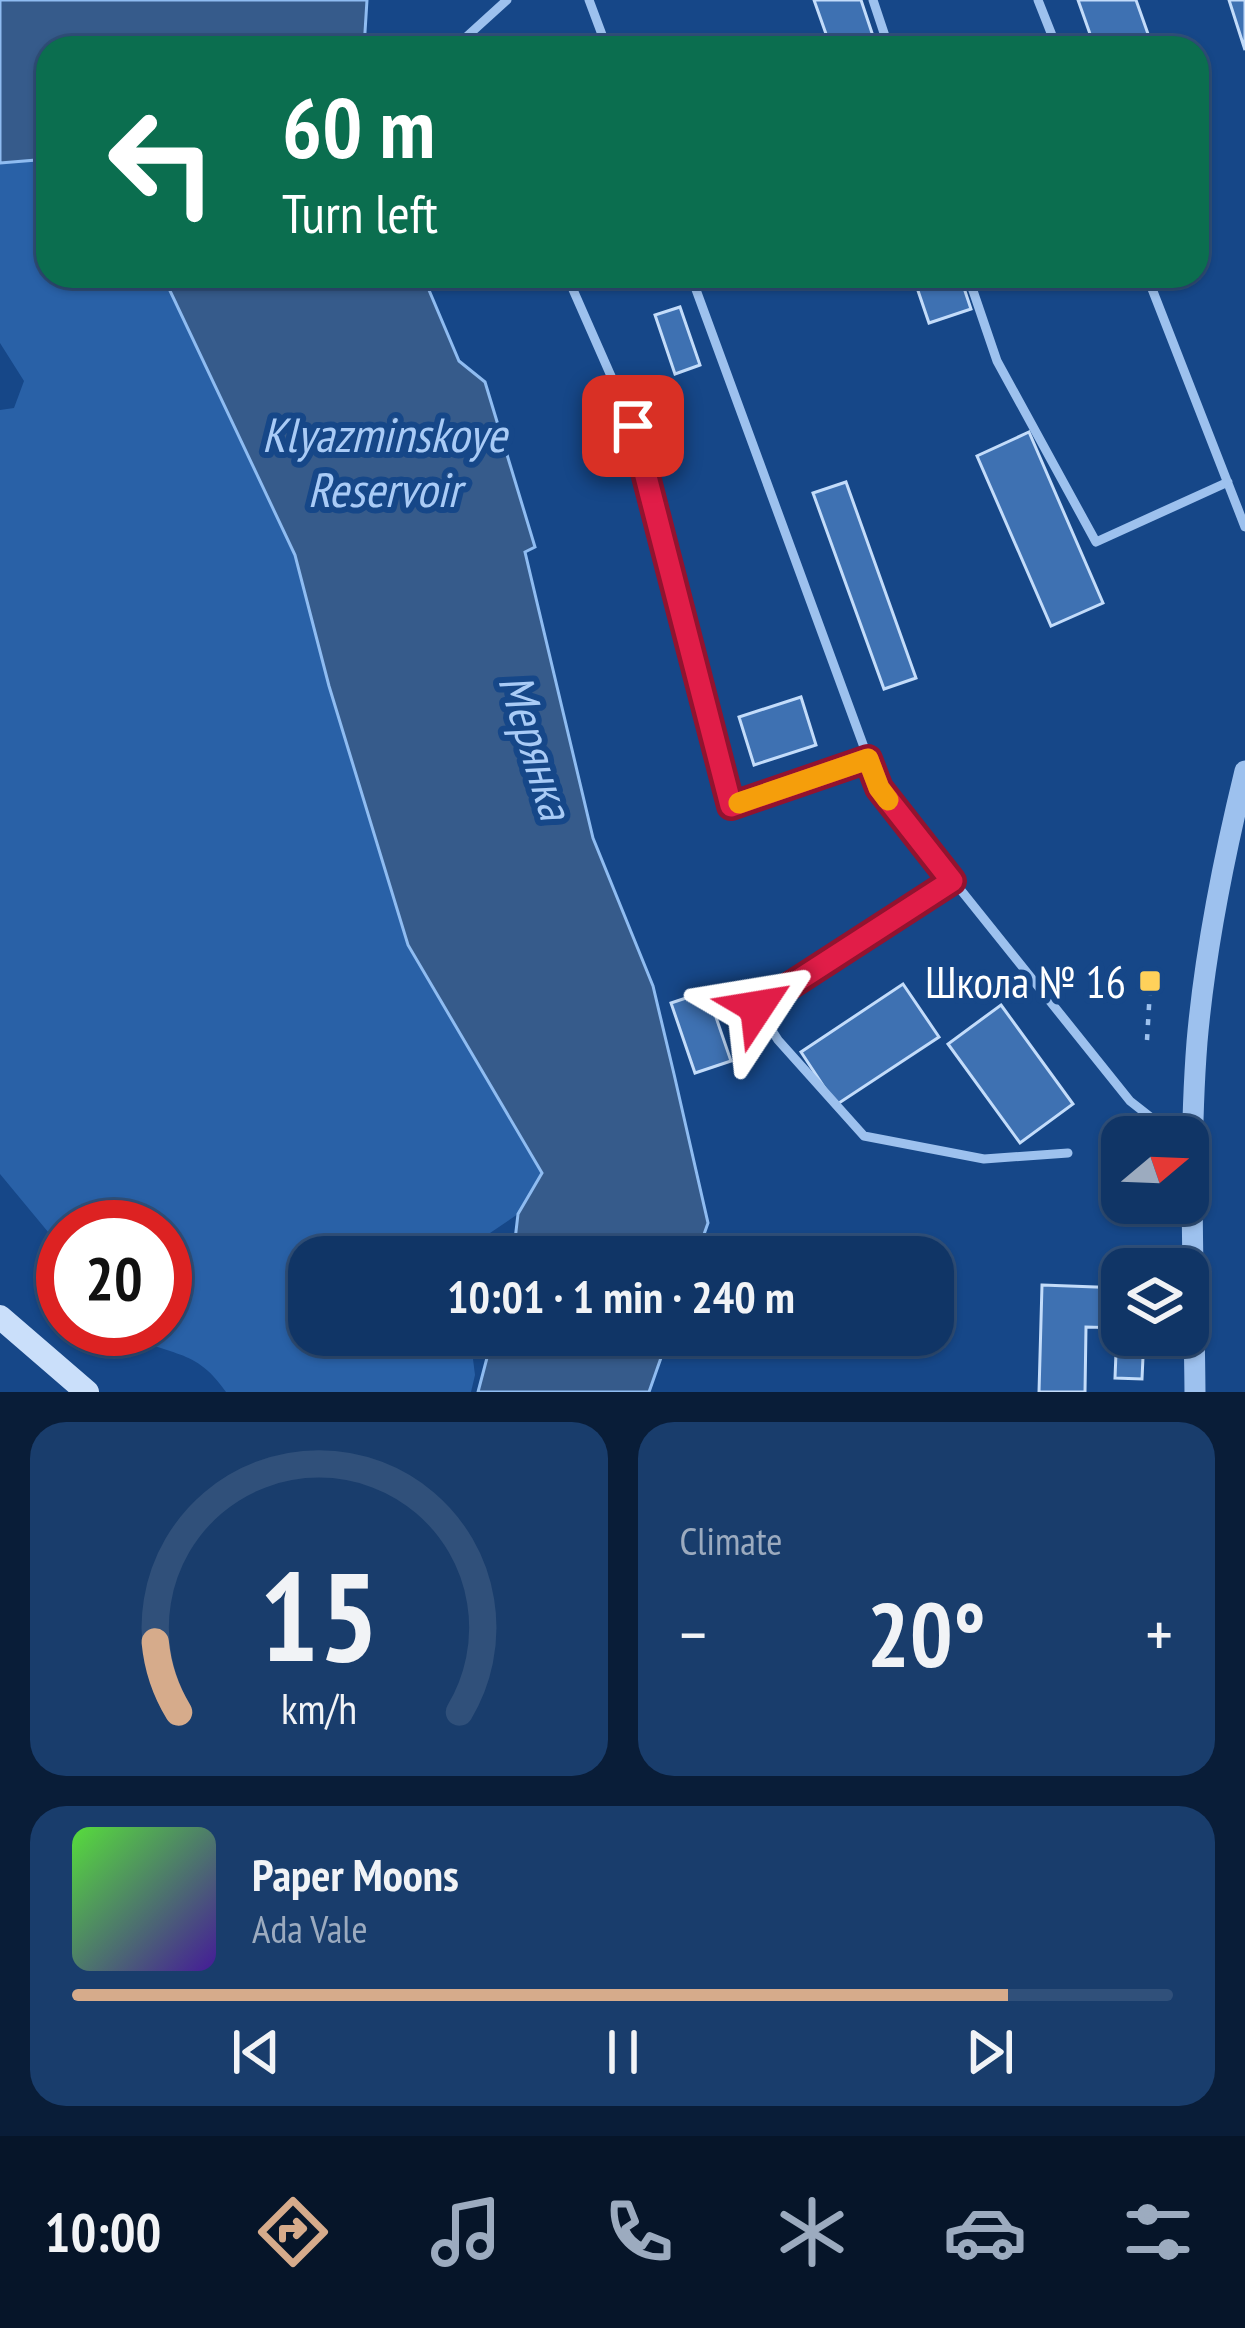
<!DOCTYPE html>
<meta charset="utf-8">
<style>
:root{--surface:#103566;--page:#193d6c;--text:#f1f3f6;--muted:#9cabbf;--line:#30507a;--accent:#d6ab8b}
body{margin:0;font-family:"PT Sans Narrow",sans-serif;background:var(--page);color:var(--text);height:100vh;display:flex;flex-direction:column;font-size:45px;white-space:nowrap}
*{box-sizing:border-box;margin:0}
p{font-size:39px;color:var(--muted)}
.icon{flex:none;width:66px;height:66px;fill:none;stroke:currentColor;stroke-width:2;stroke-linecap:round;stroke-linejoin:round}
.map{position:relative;height:1392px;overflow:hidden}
.details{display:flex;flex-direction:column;gap:30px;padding:30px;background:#091d38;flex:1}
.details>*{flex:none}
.guide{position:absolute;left:36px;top:36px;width:1173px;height:252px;border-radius:36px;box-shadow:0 3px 9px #0004,0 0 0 3px var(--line);background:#0b6e4f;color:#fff;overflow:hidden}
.needle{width:78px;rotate:71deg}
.buttons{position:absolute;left:1101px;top:1116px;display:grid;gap:24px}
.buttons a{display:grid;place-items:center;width:108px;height:108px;border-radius:24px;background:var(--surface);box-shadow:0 3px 9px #0004,0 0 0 3px var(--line);font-size:60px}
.speed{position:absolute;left:36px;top:1200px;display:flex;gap:24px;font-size:60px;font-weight:700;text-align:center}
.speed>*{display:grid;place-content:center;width:156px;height:156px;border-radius:50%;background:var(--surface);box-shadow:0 3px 9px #0004,0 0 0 3px var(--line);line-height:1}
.speed .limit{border:18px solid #d22;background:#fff;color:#111}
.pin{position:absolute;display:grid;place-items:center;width:102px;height:102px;color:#fff;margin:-51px;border-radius:24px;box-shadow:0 6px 18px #0006}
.me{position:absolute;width:132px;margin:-66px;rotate:57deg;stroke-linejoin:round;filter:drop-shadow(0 0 9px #0008)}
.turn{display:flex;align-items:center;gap:42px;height:252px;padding:0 48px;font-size:54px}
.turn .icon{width:156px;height:156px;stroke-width:2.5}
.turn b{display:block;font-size:84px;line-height:102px}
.big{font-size:90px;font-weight:700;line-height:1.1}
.details .card{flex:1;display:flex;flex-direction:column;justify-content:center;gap:18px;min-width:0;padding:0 42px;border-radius:36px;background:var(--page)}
.details .dial{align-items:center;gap:0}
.dial svg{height:312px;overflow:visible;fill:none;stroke:var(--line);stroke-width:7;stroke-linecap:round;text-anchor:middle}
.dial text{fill:var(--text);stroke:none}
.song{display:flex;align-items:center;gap:36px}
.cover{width:144px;height:144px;border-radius:18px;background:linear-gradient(135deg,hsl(110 70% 55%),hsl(260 70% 35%))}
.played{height:12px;border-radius:6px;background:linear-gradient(90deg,var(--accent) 85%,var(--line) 85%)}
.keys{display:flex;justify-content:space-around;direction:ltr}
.heat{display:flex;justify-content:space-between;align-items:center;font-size:66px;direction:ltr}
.details .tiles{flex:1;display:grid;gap:30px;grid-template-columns:1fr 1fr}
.card:last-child{grid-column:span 2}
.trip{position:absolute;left:288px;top:1236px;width:666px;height:120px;border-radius:36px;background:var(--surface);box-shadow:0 3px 9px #0004,0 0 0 3px var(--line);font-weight:700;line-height:120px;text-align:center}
.tab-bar{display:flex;height:192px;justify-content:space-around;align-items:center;background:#061529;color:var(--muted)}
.tab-bar .icon{width:84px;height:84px}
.tab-bar .current{color:var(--accent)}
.tab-bar b{font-size:54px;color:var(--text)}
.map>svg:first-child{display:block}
.green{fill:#2961a7}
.water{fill:#365b8b;stroke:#8fbcf1;stroke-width:3}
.building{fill:#3e71b2;stroke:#c3dcfa;stroke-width:3}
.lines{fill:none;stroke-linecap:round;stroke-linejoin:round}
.path{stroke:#9dc1ee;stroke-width:4.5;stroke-dasharray:6 9;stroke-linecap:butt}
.service{stroke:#9dc1ee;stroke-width:9}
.tertiary{stroke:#9dc1ee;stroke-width:21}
.secondary{stroke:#cadffa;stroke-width:24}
.route-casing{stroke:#92132f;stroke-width:30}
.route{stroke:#e11d48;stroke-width:21}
.slow{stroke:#f59e0b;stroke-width:21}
.poi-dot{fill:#ffd15a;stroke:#164788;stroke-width:4.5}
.labels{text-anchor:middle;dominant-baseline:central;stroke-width:12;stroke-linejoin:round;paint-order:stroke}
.poi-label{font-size:45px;fill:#fff;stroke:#164788;text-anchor:end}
.water-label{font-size:48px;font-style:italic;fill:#a9cbf6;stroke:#164788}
</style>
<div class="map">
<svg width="1245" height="1392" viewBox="0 0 1245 1392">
<rect width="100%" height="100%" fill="#164788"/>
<path class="green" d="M48 159V276H163L295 555 329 686 408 945 542 1174 518 1214 490 1233 492 1257H309V1335H470L475 1375 471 1392H226C192 1342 163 1360 125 1329H165V1227H63V1250L0 1174V410L14 408 24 381 0 343V163Z"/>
<path class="water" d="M0 0H367L364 48H48V159L0 163Z
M163 276H423L459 361 485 382 535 547 525 552 593 838 653 986 674 1074 708 1223 696 1257H513L518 1214 542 1173 408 945 329 686 295 555Z
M493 1335H669L649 1392H478Z"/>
<path class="building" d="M814 0H861L877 48H831Z
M1078 0H1136L1153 48H1095Z
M1229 0H1245V50Z
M913 276H960L971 309 929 323Z
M680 307 700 365 675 374 655 315Z
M1029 432 1103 603 1051 626 977 456Z
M846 482 916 678 884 689 813 493Z
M801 697 816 745 754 765 739 717Z
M903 984 939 1037 836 1105 801 1052Z
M707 991 731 1061 695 1073 671 1003Z
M1001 1005 1073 1104 1020 1143 948 1044Z
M1042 1285 1122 1288V1328L1086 1327 1085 1392H1039Z
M1117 1328H1122V1335H1144L1142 1379 1115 1378Z"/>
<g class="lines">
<path class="path" d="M1147 1040 1150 989"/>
<path class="service" d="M589 0 607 48
M873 0 889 48
M1038 0 1057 48
M468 48 464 39 507 0
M567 276 633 426 731 806 868 759
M691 276 879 788 1130 1101 1158 1123 1193 1127
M968 276 997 361 1096 542 1228 482
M1147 276 1245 527
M952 881 757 1007 778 1040 864 1136 984 1159 1068 1153"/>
<path class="tertiary" d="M1195 1392C1194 1276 1188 1158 1197 1042 1205 950 1223 861 1245 771"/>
<path class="secondary" d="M0 1317 87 1392"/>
</g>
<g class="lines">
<defs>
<path id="route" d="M633 426 731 806 868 759 879 788 952 881 757 1007"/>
</defs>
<use href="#route" class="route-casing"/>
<use href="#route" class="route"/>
<path class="slow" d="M739 803 868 759 879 788 888 800"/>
</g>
<rect class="poi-dot" x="1138" y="969" width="24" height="24" rx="6"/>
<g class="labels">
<g class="poi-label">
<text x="1126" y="981">Школа № 16</text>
</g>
<g class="water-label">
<text x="384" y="434">Klyazminskoye<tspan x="384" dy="55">Reservoir</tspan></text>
<text transform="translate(537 746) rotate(73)">Мерянка</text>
</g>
</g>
</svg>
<div class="buttons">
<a><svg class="needle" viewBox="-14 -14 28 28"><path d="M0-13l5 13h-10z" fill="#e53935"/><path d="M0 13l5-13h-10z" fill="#9cabbf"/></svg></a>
<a><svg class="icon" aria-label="layers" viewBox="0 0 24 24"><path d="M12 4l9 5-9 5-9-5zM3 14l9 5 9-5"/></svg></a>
</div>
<div class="speed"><div class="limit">20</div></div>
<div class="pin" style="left:633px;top:426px;background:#d93025"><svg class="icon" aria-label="arrive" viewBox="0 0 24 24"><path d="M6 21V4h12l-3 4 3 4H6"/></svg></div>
<svg class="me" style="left:757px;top:1007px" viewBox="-20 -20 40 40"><path d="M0-17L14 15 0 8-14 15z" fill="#e11d48" stroke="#fff" stroke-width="4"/></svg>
<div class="trip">10:01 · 1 min · 240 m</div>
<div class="guide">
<div class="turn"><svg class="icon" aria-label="left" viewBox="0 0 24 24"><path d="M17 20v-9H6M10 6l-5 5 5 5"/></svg><div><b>60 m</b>Turn left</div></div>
</div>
</div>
<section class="details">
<div class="tiles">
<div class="card dial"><svg viewBox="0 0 100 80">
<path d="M14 69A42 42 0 1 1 86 69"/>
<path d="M14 69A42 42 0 0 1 8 51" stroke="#d6ab8b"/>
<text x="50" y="56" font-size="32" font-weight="700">15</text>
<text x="50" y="72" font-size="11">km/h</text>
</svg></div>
<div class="card"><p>Climate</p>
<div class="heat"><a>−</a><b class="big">20°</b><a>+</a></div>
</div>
<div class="card">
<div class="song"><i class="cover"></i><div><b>Paper Moons</b><p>Ada Vale</p></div></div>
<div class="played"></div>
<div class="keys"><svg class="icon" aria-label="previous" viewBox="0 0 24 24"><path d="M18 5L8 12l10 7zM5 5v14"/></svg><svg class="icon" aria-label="pause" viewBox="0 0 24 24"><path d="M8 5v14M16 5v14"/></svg><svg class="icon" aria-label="next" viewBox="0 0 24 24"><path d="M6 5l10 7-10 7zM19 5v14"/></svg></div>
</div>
</div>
</section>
<nav class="tab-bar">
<b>10:00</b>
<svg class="icon current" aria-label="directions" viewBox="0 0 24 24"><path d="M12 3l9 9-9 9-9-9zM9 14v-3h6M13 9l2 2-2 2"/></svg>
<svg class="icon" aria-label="music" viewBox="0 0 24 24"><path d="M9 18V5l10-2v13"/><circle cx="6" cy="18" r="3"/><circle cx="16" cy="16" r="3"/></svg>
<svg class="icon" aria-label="phone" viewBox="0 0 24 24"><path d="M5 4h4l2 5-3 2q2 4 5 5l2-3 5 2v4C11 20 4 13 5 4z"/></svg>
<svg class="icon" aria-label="climate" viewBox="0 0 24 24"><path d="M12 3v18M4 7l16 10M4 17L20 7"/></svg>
<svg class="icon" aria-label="car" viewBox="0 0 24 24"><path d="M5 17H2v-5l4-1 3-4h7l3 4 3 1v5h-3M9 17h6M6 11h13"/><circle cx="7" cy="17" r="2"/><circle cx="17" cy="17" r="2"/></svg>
<svg class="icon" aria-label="filters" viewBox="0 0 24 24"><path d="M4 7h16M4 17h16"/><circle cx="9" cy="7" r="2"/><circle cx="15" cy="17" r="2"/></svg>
</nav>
